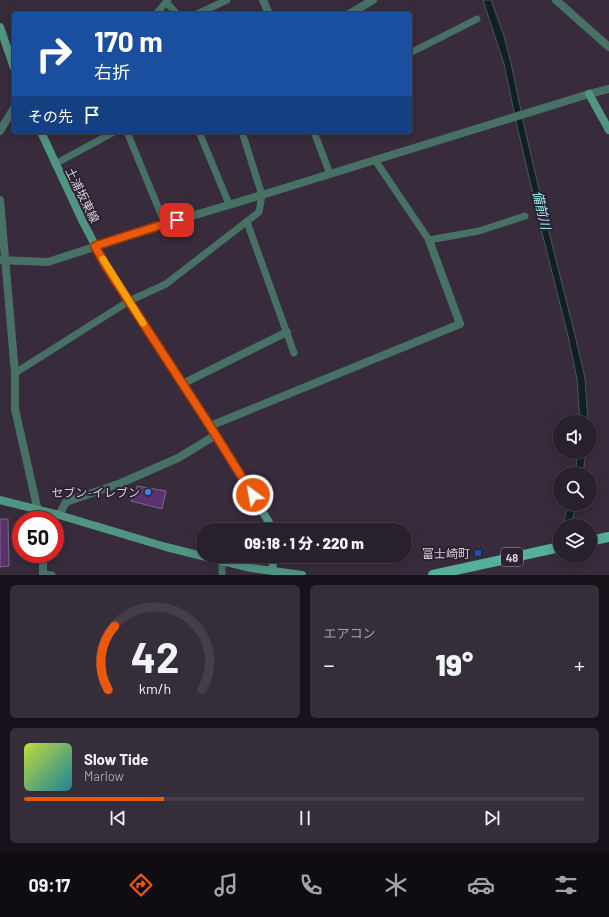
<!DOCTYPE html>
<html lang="ja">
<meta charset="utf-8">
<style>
:root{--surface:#29202d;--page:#352d39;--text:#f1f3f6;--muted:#a5a3aa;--line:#453e49;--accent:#ea580c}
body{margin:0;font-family:Barlow,"Noto Sans JP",sans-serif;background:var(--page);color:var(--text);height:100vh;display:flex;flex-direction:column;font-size:15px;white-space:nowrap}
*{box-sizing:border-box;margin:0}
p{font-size:13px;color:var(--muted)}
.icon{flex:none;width:22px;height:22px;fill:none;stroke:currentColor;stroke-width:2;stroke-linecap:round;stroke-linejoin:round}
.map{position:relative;height:575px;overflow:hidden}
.drawer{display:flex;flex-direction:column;gap:10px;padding:10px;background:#171219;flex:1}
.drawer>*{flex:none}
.banner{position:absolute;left:12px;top:12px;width:400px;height:122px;border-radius:4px;box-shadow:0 2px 10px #0003,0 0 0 1px var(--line);background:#1a4fa0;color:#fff;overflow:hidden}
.tools{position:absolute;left:553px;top:415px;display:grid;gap:8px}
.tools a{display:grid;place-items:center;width:44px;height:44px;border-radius:50%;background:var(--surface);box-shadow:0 2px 10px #0003,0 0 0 1px var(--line);font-size:20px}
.speed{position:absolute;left:12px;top:511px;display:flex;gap:8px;font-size:20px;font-weight:700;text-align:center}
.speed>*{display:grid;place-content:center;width:52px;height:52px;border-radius:50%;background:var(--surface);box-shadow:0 2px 10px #0003,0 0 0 1px var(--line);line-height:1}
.speed .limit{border:6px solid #d22;background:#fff;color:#111}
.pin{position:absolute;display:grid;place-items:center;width:34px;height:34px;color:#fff;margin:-17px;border-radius:8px;box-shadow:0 2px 6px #0006}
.me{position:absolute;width:44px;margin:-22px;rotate:328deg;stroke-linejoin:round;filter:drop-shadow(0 0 3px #0008)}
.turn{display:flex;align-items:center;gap:14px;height:84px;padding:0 16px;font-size:18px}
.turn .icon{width:52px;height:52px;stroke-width:2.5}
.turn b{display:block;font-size:28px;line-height:34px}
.then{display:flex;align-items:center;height:38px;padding:0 16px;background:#0003;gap:8px;font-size:15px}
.big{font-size:30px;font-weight:800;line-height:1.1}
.drawer .card{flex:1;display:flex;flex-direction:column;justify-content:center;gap:6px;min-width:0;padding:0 14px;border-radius:6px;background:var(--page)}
.drawer .dial{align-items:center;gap:0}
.dial svg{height:104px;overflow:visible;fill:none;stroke:var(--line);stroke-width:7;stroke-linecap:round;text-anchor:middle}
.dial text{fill:var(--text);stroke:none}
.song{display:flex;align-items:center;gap:12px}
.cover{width:48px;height:48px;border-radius:6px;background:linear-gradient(135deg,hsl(70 70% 55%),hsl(190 70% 35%))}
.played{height:4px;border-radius:2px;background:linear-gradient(90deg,var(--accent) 25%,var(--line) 25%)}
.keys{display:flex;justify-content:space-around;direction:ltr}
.heat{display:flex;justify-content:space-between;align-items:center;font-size:22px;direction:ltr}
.drawer .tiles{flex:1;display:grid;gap:10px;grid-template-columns:1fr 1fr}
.card:last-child{grid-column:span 2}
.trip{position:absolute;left:196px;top:523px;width:216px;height:40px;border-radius:20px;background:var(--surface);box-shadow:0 2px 10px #0003,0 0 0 1px var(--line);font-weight:800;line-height:40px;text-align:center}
.dock{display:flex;height:64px;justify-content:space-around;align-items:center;background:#100d12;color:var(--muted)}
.dock .icon{width:28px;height:28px}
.dock .active{color:var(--accent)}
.dock b{font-size:18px;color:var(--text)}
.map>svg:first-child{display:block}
.water{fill:#112123;stroke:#4c555a}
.building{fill:#5c316f;stroke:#786b7e}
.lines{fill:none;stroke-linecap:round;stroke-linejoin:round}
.lane{stroke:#477165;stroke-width:7}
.street{stroke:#477165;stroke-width:8}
.secondary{stroke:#509482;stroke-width:8}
.primary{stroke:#55b099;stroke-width:10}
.route-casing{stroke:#983908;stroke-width:10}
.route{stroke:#ea580c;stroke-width:7}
.slow{stroke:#f59e0b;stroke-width:7}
.shop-dot{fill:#3f7fe0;stroke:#2d2132;stroke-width:1.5}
.transit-dot{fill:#1a4fb4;stroke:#2d2132;stroke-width:1.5}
.labels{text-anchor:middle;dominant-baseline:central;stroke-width:4;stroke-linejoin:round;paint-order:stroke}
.shield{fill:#2d2132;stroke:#a39aa7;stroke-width:1}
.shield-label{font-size:11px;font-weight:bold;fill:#d6ced9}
.street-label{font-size:12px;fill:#d6ced9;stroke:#2d2132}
.poi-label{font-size:12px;fill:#d6ced9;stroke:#2d2132;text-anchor:end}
.water-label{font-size:13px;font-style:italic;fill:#99effa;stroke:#2d2132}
</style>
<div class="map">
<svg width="609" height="575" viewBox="0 0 609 575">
<rect width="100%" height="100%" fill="#372b3c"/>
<path class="water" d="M483 0H491L504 36 511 63 524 125 550 236 575 335 585 378 588 422H580L577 379 568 336 543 237 517 126 504 64Z
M578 452H586L583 474H575Z
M568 504H576L571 526H563Z"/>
<path class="building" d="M137 486 166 491 162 509 131 501 132 495 135 496Z
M0 519H8L9 566 0 567Z"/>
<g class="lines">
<path class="lane" d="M166 2 177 14
M156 14 168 0
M197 14 227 0
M410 53 477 19
M127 132 165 224
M199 132 229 204
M314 132 330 174
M375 160 429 240 479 231 525 216
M55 164 114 132
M247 222 294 353
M15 373 129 301 166 284 259 212 262 195 242 132
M43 574 52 575
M222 575V561"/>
<path class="street" d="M263 0 269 14
M556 0 609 47
M349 14 373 0
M0 131 14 108
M0 200 15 373V409L40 520
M0 260 48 262 165 224 262 195 589 94 609 89
M182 384 287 332
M210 426 460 324 429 240
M59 515 66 502 121 483 178 458 216 435
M43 554V575"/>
<path class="secondary" d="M0 27 14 68
M589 94 609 130
M41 132 83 222 106 266 210 426 267 519 273 530
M0 500 59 515 166 547 222 561 251 568 302 575
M272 570 274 556"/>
<path class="primary" d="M590 541 609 537
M433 575 560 547"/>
</g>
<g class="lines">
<defs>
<path id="route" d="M177 220 95 246 106 266 210 426 253 495"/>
</defs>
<use href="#route" class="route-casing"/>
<use href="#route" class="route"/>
<path class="slow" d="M103 259 143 323"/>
</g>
<circle class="shop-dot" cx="148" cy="492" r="4"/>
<rect class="transit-dot" x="474" y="549" width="8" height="8" rx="2"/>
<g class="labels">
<rect class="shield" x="501" y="548" width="22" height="18" rx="3"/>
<g class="shield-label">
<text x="512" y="557">48</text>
</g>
<g class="street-label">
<text transform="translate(83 195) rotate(64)">土浦坂東線</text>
</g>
<g class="poi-label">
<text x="140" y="492">セブン-イレブン</text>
<text x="470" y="553">富士崎町</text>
</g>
<g class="water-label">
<text transform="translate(542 210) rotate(77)">備前川</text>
</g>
</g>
</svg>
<div class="tools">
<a><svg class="icon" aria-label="sound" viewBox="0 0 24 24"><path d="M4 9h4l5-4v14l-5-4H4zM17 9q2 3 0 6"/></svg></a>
<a><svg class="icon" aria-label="search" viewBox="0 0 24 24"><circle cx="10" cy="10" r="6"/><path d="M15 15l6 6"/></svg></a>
<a><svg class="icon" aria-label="layers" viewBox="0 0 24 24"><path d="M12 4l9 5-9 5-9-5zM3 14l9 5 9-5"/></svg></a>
</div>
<div class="speed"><div class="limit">50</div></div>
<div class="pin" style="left:177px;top:220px;background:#d93025"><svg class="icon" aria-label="arrive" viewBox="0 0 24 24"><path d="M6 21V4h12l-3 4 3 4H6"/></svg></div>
<svg class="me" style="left:253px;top:495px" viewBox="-20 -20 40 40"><circle r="17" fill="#ea580c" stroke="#fff" stroke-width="3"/><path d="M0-11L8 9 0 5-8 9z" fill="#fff"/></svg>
<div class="trip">09:18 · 1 分 · 220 m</div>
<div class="banner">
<div class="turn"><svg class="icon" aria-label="right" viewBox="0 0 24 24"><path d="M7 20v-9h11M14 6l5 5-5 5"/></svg><div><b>170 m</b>右折</div></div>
<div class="then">その先<svg class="icon" aria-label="arrive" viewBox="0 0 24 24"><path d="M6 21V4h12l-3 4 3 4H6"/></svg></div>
</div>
</div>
<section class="drawer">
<div class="tiles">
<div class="card dial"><svg viewBox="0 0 100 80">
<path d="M14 69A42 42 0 1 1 86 69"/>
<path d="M14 69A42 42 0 0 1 19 20" stroke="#ea580c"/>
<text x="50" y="56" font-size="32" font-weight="700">42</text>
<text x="50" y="72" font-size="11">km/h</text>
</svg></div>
<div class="card"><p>エアコン</p>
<div class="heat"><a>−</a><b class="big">19°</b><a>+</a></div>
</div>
<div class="card">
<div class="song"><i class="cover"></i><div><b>Slow Tide</b><p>Marlow</p></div></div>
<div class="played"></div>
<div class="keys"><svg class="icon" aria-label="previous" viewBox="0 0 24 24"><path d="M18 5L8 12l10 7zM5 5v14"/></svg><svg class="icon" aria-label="pause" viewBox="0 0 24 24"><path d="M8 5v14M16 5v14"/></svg><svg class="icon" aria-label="next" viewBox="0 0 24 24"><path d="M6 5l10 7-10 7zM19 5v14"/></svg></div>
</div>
</div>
</section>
<nav class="dock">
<b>09:17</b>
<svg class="icon active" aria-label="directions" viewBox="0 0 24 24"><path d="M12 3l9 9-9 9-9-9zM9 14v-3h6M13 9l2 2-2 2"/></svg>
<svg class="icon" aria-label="music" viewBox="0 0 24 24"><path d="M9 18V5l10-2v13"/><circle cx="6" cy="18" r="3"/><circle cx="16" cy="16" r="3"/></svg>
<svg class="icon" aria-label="phone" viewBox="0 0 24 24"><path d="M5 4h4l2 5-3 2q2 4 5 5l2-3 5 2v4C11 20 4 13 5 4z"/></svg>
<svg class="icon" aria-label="climate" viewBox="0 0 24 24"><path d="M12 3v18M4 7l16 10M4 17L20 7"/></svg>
<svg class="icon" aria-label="car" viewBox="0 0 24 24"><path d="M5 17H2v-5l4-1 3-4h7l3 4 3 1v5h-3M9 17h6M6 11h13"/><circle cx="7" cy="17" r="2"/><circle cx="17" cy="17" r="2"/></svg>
<svg class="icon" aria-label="filters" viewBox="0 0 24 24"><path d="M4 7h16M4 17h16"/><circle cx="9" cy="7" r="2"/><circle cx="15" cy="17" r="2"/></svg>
</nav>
